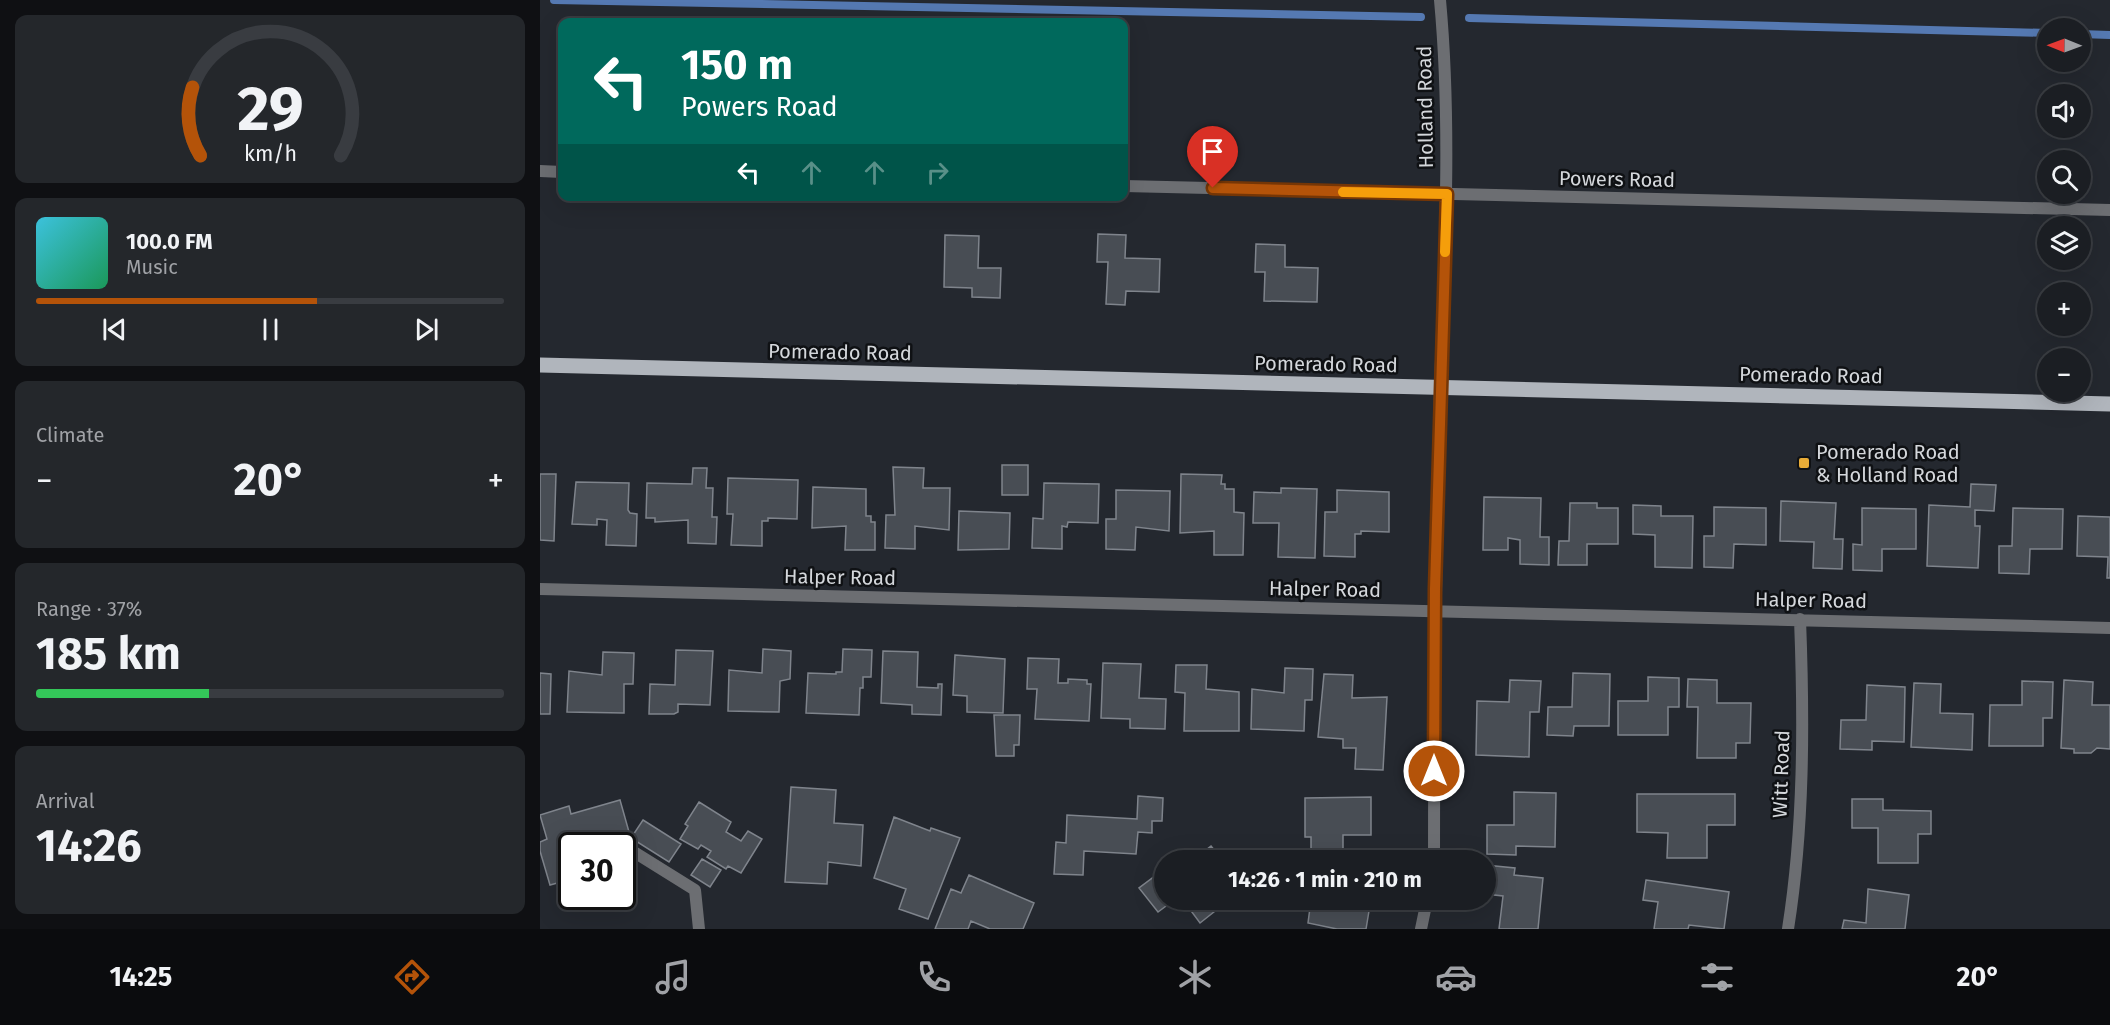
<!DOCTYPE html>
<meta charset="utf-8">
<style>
:root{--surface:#1b1e23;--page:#24272b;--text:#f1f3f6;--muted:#a0a2a6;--line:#393c41;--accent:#b45309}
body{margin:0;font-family:"Fira Sans",sans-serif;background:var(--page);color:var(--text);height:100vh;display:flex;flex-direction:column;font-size:22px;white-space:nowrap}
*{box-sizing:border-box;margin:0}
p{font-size:20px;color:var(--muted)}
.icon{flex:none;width:33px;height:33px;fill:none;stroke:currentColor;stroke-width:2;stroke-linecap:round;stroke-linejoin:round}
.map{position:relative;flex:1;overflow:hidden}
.sheet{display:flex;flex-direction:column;gap:15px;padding:15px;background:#0f1013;width:540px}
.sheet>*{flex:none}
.banner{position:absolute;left:18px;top:18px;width:570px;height:183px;border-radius:12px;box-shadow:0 6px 24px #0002,0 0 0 2px var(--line);background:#00695c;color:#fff;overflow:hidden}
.needle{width:39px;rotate:271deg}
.controls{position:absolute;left:1497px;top:18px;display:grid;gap:12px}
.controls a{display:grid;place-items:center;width:54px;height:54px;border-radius:50%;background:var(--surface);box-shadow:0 6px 24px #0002,0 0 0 2px var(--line);font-size:30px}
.speed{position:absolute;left:18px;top:832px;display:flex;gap:12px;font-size:30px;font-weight:700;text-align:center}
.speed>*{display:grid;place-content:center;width:78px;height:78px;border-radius:50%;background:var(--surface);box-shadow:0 6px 24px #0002,0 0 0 2px var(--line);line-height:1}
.speed .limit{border:3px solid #111;border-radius:9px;background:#fff;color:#111}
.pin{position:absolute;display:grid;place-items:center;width:51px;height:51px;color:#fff;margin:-62px -26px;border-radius:50% 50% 50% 0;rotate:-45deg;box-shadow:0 0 6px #0007}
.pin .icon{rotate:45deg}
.me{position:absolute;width:66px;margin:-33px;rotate:0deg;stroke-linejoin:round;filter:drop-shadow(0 0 4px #0008)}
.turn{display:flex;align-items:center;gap:21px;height:126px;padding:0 24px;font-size:27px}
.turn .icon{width:78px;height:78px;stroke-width:2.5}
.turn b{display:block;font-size:42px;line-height:51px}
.lanes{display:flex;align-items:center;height:57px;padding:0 24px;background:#0003;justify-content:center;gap:30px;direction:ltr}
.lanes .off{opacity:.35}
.big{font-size:45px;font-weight:700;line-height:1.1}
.sheet .card{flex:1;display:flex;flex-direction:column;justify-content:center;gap:9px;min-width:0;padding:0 21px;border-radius:12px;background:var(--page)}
.sheet .dial{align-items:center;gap:0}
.dial svg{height:156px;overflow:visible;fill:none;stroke:var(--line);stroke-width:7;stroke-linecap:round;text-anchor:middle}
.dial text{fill:var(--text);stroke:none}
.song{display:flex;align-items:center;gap:18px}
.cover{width:72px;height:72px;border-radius:9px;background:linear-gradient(135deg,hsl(190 70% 55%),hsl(150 70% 35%))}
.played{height:6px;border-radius:3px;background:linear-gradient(90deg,var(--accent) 60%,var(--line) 60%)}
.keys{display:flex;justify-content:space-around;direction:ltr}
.heat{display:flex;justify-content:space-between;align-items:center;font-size:33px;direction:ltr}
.charge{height:9px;border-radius:4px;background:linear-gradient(90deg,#34c759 37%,var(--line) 0)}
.trip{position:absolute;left:614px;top:850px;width:342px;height:60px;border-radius:30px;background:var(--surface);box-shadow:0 6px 24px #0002,0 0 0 2px var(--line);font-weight:700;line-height:60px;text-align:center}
.tabs{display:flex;height:96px;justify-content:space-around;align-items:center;background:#0b0c0e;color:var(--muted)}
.tabs .icon{width:42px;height:42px}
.tabs .active{color:var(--accent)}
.tabs b{font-size:27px;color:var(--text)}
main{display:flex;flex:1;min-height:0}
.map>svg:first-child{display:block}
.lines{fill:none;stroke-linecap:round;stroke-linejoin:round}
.stream{stroke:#5579b2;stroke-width:8}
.building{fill:#484d54;stroke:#7f848c;stroke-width:1.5}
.lane{stroke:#6c6e72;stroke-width:12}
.street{stroke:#6c6e72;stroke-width:12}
.primary{stroke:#b0b5bc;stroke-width:15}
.route-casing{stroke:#753606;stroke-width:15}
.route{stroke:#b45309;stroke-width:10}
.slow{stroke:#f59e0b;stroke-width:10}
.poi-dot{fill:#e8ac37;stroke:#0f1114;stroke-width:2}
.labels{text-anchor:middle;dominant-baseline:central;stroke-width:5;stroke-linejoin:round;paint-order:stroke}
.street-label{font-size:20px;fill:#d4d7db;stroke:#0f1114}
.poi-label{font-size:20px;fill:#d4d7db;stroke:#0f1114;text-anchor:start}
</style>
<main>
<section class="sheet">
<div class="card dial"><svg viewBox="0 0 100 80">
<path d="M14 69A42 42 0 1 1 86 69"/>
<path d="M14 69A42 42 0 0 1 10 34" stroke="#b45309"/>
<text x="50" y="56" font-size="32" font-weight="700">29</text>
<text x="50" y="72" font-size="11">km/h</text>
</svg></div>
<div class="card">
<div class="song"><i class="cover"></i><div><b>100.0 FM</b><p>Music</p></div></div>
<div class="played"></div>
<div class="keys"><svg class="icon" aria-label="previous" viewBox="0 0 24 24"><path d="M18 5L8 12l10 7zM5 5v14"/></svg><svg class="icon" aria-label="pause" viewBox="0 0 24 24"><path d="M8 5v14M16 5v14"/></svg><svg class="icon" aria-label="next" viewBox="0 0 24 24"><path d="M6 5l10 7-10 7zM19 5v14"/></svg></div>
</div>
<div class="card"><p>Climate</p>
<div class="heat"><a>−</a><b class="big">20°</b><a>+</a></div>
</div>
<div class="card"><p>Range · 37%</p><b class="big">185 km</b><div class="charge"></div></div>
<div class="card"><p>Arrival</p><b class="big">14:26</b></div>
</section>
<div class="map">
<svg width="1570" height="929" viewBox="0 0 1570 929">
<rect width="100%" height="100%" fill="#24282f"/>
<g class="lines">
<path class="stream" d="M14 0 881 17
M929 18 1508 33
M1540 34 1570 35"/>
</g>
<path class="building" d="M558 234 586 235 585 258 620 259 619 292 586 291 585 305 566 304 568 262H557Z
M405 235 439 236 438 268H461L460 298 432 297V288L404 287Z
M716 244 745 245V267L778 268 777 302 724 301 725 272H715Z
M462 465H488V495H462Z
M353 467 384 468 383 488H410L409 530 375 526V549L345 548 346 515H355Z
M153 468H167L166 488H173L172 517H177L176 544 148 543V520L115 522V518H106L107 483 152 484Z
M0 474H16L14 541 0 540Z
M641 474 682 475 681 484H685V489H694V512L704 513 703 555H674V531L640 533Z
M188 478 258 480 257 519 228 518V521H222V546L191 545 193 514H187Z
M36 482 89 483 88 510 90 513 97 514 96 546 66 545 67 520 57 519V525L32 524Z
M504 483 559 484 558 523 528 522 527 527 522 526V549L492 548 493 518 503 519Z
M1431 484 1456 485 1454 511 1435 510V526H1440L1438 568 1387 566 1389 505 1430 507Z
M273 487 326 489V516H331V522H335V550H305L306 526 272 528Z
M741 488 777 489 775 558 738 557 739 523H713L714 492 741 493Z
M576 490 630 491 629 531 596 527 595 550 566 549V519H576Z
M797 490 849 492V532L821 531V534H815V557L784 556 785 512H797Z
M944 497 1001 498 1000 537H1009V565L980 564V540L968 538V550H943Z
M1241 501 1296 503 1294 539H1303L1302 569 1273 568 1274 542 1240 541Z
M1030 503H1057V508H1078V544H1047V565H1018L1019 541H1029Z
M1093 505 1121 506V516H1153L1152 568 1115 567V535L1093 534Z
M1174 507 1226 508V545L1194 544 1193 568 1164 567V536H1174Z
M1322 508 1376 509V549H1342V571L1313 570V544L1322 545Z
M1473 508 1523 509 1522 549H1490L1489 574 1459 573V546H1472Z
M419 511 470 513 469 549 418 550Z
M1538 516 1570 517V578H1567L1568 557 1537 556Z
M223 649 251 651 250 679 240 681 239 712 188 711 189 670 222 673Z
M303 649 332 650 331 677H323V688H320L319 715 266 713 268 673 296 674V672H302Z
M136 650 173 651 170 705 138 704V712L134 714H109L110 684 135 685Z
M343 651 378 652 377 687 398 688V684H402L401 715 372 714V705L341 703Z
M63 652 94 653 93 684H84V713L27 712 29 671 62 675Z
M415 655 465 659 463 713 427 712V696L413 695Z
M488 658 519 659 518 683H528V679L547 680V684H551L549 721 495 719 497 689H487Z
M563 663 601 664 599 698 626 699 625 729 590 728V719L561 718Z
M636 665H667L666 689 699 692V731H644L645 693 635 692Z
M745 668 773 669 772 700H765L764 731 711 729 712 689 744 693Z
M0 673 11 674 10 714H0Z
M1033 673 1070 674 1069 726H1034L1033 736 1007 735 1008 707H1032Z
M784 674 813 675 812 698 847 697 843 770 815 769 816 748H803V739L778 737Z
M1108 677 1139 678V707H1128V735H1078V701H1108Z
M1148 679 1177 680V703H1211L1210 743H1196V758H1157L1158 707H1147Z
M970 680 1001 681 999 712H990L989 757 936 755 937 701 969 702Z
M1524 680 1553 682 1552 705H1570V749L1557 748 1551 753H1534V749L1521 748Z
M1482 681 1513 682 1512 718H1503V746H1449L1450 705H1482Z
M1374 683 1401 684 1400 713 1433 714 1432 750 1371 747Z
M1327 685 1365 687 1364 742 1332 741V750L1300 749 1301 720H1326Z
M454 715H480L479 745H474V756H456Z
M251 787 296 790 294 823 323 825 321 866 288 862 287 884 245 882Z
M974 792 1016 793 1015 847 976 846V855L947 854V825H974Z
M1097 794H1195V825H1167V858H1127L1128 833 1097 832Z
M598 796 623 798 622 821H612V833L598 832 596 854 544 851 543 875 514 874 516 842 526 843 527 815 597 819Z
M831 797V835H803V860L771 859V837H765V798Z
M1312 799H1343V810L1391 811V834H1378V863H1338V828H1312Z
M80 800 91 839 69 845 66 835 38 843 39 846H32V879L10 885 0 851V842L7 839 0 815 29 806 31 814Z
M159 802 191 822 186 832 201 841 208 831 222 839 201 873 188 866 186 869 167 857 171 851 161 845 158 849 140 839 148 826 145 824Z
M354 817 390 831 391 828 420 838 388 919 359 909 366 889 334 878Z
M103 820 141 844 129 862 91 838Z
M671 846 683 861H652Z
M162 859 181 870 170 887 151 875Z
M945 865 975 868 974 875 1003 878 998 929H959L963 896 945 894Z
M623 870 624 900H634L618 912 599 888Z
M429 875 494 903 483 929H450L431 921 428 929H395L411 889 421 893Z
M1106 880 1189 892 1184 929 1149 925 1148 929H1114L1118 902 1103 900Z
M1328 889 1369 895 1365 929H1302L1304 920 1326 923Z
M643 900H689L660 923Z
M771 900H810L809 908 829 911 826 929H797L768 923Z"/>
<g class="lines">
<path class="lane" d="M94 852 155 890 159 929"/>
<path class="street" d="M0 171 22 172
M584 186 1570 210
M0 589 1570 628
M894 861C894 704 896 547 900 390 904 260 912 130 900 0
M881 929 887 900
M1248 929C1264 827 1264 723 1260 619"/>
<path class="primary" d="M0 365 1570 404"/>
</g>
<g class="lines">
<defs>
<path id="route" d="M673 188 907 194 895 589 894 771"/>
</defs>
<use href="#route" class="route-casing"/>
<use href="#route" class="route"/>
<path class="slow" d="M803 192 907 194 905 252"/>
</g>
<rect class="poi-dot" x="1258" y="457" width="12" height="12" rx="3"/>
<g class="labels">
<g class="street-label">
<text transform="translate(885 107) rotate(-91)">Holland Road</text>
<text transform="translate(1077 179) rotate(1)">Powers Road</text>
<text transform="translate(300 352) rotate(1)">Pomerado Road</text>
<text transform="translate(786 364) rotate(1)">Pomerado Road</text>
<text transform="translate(1271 375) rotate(1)">Pomerado Road</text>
<text transform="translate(300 577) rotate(1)">Halper Road</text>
<text transform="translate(785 589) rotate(1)">Halper Road</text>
<text transform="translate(1271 600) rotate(1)">Halper Road</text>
<text transform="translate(1241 774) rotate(-88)">Witt Road</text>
</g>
<g class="poi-label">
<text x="1276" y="452">Pomerado Road<tspan x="1276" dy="23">&amp; Holland Road</tspan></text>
</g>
</g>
</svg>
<div class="controls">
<a><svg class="needle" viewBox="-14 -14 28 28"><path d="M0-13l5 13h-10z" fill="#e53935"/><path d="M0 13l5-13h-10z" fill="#a0a2a6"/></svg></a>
<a><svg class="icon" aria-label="sound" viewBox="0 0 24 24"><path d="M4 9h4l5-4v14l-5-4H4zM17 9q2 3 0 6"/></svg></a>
<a><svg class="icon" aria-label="search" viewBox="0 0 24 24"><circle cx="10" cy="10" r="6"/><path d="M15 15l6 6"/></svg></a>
<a><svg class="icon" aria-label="layers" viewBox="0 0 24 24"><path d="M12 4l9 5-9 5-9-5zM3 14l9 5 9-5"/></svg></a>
<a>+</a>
<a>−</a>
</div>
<div class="speed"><div class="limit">30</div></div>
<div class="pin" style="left:673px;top:188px;background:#d93025"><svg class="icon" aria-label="arrive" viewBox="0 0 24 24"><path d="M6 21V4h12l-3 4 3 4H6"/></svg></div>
<svg class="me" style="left:894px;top:771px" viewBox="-20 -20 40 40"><circle r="17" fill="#b45309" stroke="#fff" stroke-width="3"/><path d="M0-11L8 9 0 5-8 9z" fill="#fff"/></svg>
<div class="trip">14:26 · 1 min · 210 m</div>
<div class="banner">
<div class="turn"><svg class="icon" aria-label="left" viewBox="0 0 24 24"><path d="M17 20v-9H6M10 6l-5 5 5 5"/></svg><div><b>150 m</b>Powers Road</div></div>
<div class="lanes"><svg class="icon" aria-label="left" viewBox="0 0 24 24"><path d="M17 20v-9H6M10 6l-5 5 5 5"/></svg><svg class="icon off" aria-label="ahead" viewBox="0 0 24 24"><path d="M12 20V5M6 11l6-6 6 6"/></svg><svg class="icon off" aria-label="ahead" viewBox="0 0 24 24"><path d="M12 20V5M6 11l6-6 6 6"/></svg><svg class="icon off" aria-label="right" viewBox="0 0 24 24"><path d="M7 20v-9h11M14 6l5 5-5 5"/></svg></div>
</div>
</div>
</main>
<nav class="tabs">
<b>14:25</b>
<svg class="icon active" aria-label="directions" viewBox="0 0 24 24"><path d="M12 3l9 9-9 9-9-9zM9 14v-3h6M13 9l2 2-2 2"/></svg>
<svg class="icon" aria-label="music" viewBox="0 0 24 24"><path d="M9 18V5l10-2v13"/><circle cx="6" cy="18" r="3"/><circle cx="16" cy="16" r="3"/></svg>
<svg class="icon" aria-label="phone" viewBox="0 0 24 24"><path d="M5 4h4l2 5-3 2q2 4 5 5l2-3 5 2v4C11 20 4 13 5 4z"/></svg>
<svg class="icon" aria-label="climate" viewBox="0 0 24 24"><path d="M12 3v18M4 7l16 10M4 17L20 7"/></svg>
<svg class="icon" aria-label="car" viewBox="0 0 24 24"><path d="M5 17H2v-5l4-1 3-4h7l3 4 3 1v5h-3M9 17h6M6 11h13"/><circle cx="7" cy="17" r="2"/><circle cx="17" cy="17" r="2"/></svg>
<svg class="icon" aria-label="filters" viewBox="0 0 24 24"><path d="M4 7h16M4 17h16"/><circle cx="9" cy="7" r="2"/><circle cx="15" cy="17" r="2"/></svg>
<b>20°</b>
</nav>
